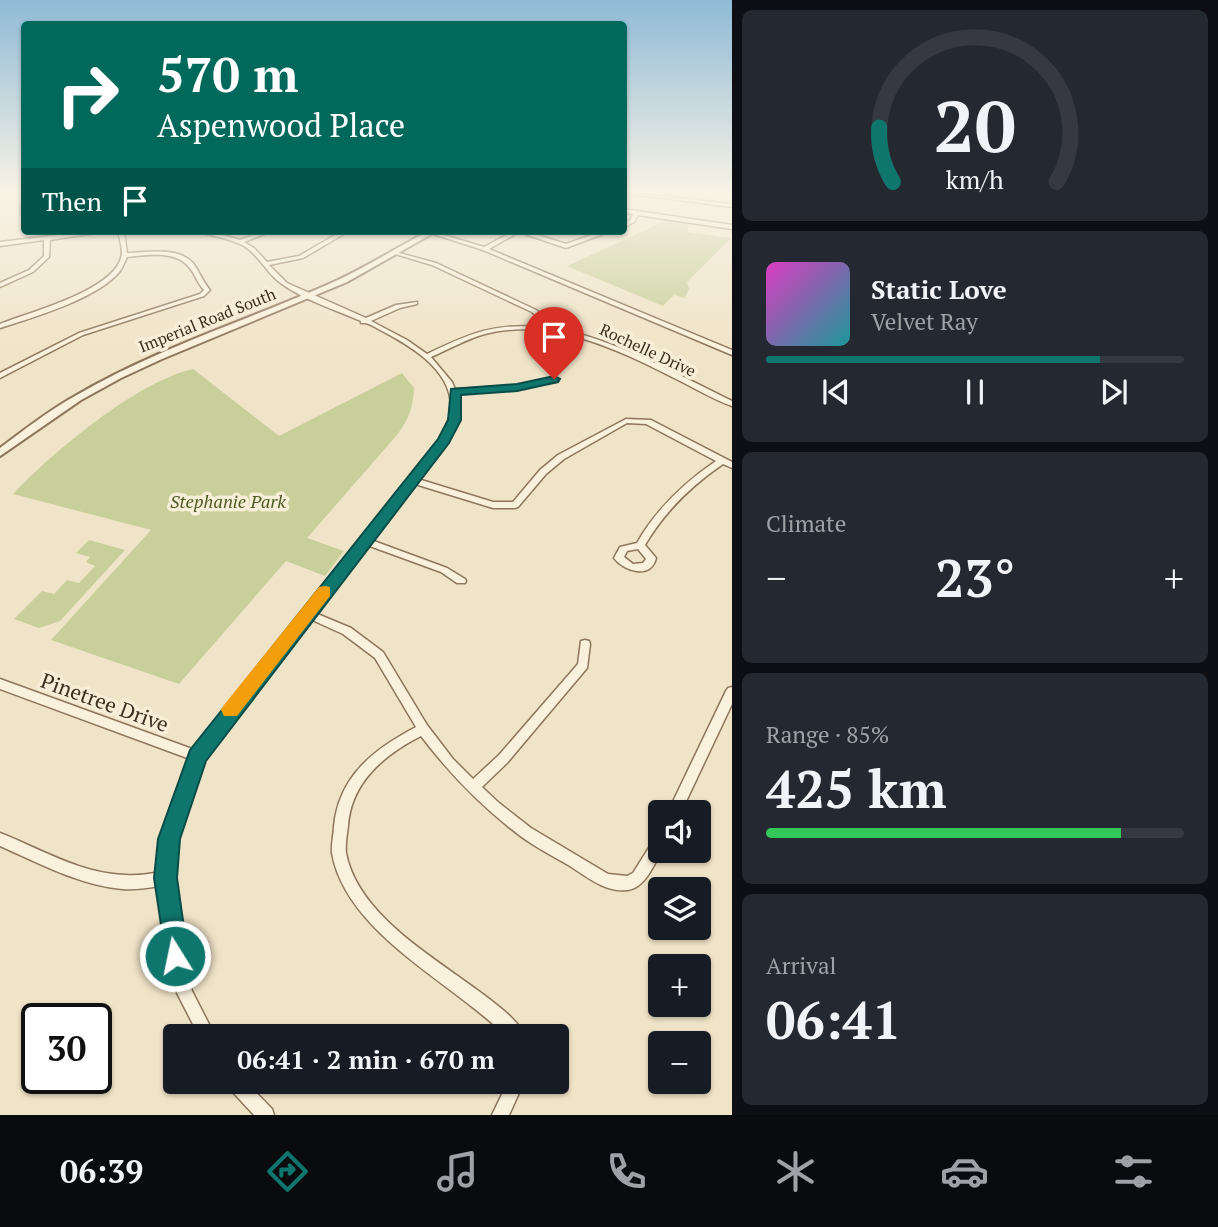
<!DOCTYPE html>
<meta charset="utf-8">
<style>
:root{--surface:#171b24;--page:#242831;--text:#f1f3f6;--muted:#9ea1a6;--line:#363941;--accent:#0f766e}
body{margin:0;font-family:"PT Serif",serif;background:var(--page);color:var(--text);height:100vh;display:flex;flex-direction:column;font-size:26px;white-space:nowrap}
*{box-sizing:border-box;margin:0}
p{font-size:23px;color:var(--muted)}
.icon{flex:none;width:38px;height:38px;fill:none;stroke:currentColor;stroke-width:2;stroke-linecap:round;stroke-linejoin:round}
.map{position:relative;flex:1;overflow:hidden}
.side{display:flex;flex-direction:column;gap:10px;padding:10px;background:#0d0f14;width:486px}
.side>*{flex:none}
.hud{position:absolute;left:21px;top:21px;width:606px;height:214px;border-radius:7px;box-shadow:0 2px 5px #0004;background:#00695c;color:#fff;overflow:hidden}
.tools{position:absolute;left:648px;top:800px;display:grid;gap:14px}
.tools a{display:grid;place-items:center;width:63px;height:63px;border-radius:7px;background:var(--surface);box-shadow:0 2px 5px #0004;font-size:35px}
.speed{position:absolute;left:21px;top:1003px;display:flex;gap:14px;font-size:35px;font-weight:700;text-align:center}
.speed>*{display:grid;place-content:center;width:91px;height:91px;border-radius:50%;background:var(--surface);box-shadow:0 2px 5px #0004;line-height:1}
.speed .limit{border:4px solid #111;border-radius:10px;background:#fff;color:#111}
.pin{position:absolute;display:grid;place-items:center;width:60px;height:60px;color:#fff;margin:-72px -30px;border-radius:50% 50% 50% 0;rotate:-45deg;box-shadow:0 0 7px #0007}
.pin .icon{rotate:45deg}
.me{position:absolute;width:77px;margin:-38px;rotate:350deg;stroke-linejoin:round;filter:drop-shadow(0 0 5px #0008)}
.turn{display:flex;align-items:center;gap:24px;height:147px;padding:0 21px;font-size:32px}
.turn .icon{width:91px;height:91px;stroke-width:2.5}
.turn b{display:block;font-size:49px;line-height:60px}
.then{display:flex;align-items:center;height:66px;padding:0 21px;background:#0003;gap:14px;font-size:26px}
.big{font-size:52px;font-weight:700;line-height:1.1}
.side .widget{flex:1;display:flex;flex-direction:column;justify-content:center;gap:10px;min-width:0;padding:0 24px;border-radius:10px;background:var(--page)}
.side .dial{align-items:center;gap:0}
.dial svg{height:182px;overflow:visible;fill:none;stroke:var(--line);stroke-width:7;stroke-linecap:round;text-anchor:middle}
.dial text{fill:var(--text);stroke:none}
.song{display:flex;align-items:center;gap:21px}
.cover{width:84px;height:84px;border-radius:10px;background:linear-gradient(135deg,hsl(310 70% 55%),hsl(180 70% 35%))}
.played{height:7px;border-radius:4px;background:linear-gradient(90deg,var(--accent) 80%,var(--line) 80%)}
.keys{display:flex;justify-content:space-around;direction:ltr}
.heat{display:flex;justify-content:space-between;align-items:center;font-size:38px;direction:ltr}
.charge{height:10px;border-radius:5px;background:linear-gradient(90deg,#34c759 85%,var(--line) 0)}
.trip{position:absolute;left:163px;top:1024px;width:406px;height:70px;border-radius:7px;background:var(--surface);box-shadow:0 2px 5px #0004;font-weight:700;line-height:70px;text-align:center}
.tab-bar{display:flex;height:112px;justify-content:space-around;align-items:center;background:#090b0e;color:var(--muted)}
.tab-bar .icon{width:49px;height:49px}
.tab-bar .current{color:var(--accent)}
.tab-bar b{font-size:32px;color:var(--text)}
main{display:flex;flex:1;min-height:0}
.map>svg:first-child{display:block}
.green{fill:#c9cf9b}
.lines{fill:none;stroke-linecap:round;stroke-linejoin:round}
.minor-casing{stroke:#8d765c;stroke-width:3}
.tertiary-casing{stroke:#8d765c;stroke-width:4}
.minor{fill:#faf1dc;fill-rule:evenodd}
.tertiary{fill:#faf1dc;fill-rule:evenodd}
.route{fill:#0f766e;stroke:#0a4d48;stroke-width:2}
.slow{fill:#f59e0b}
.labels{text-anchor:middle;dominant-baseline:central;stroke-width:7;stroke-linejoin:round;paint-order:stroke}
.far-street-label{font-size:16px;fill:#3d2e20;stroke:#f7eed8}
.park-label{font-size:18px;font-style:italic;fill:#4d5a26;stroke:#f7eed8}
.near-street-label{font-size:21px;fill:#3d2e20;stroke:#f7eed8}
</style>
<main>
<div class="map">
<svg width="732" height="1115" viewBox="0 0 732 1115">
<rect width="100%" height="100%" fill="#f0e4c8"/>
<path class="green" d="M669 219 688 222V232L731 238 687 282 689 289 685 298 674 295 663 306 567 266Z
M193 369 279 436 402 373 414 388C413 408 409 419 397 435L307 538 344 551 325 576 286 561 179 684 51 640 151 530 13 494C53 452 136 382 193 369Z
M89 540 125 550 60 621 39 628 14 619 42 591 54 594 67 580 79 583 95 566 86 562 90 557 76 553Z"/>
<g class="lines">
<defs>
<path id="minor" d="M623 192 732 204V207L623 193Z
M22 204H24V217L21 215 20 207Z
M623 209 732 225V229L638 215 634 222 623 228V224L630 220 634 214 623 213Z
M93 231H109L50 240 49 257 33 272 0 287V283L29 270 44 256V240L0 246V242Z
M118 231H124L127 253C147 252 177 247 192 262 199 270 202 281 210 290L204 296 83 335 0 378V373L79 333 200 294 204 290C197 283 195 273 188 266 175 250 145 255 127 257 125 261 123 267 120 271 99 298 32 318 0 328V324C30 312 112 291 121 258 124 250 119 239 118 231Z
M198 231H209L240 240 264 231H272L244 242 254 248 267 262 299 256 342 231H349L303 258 269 265 287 283 366 318 396 305 417 302V304L400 308 371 321 407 340 427 354C471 333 493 323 543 327L540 319 532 312 432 265 392 253V251L436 263 536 310 545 317 550 327C615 339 673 372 732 401V406C712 399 693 387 674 378 617 349 551 317 485 334 467 339 449 349 431 357L452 382 455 389 517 386 554 377 558 379 517 390 456 393 459 410 448 440 418 479 493 502H513L540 470 558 455 626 419 651 420 732 462V468L723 464C691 486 665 511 645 545L656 558C651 580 624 571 614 558L620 547 637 543C657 508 684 483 716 461L646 424 627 423 564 459 546 474 518 507 515 508H493L415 484 371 540 447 568 465 579 466 581 465 583H457L441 572 367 545 315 613 351 628 383 652 427 725 453 759 473 779 499 755 578 664 581 641 585 640 589 641 590 644 587 668 507 763 482 787 499 803 531 828 608 874 627 876 633 873 655 838 660 836V850H662C654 864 646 887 628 890 606 893 587 877 570 866 553 856 535 847 519 835 481 806 450 774 421 736 384 755 351 782 348 826 347 834 345 845 346 853 358 916 437 959 484 995 497 1005 519 1021 525 1036H506C452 982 346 933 332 853 331 844 334 834 334 826 339 776 374 749 416 727L375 658 343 634 310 619 202 759 176 839 173 878 178 937 192 991 215 1036H199L177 993 164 937 160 886C147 888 135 890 122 889 79 885 39 863 0 846V833C41 849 81 874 126 875 137 876 149 874 160 872L162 839 190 759 0 689V679L195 750 440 440C444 430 451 418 451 408 452 366 403 342 371 325L366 323H361V321C336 310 304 300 282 284 267 274 260 256 244 246 230 238 213 237 198 231ZM638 549 646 559 643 563 633 564 624 557 627 551Z
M430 231 484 247 514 231H525L566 244 603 231H611L566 248 519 232 489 249 732 350V355L483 250 430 233Z
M732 687V704L681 812H668L726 691 728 688Z
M227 1082H246L272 1109 274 1115H254L229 1088Z
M508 1082H524L509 1115H492Z"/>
<path id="tertiary" d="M429 231H437L347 282 162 359 121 378 81 400 0 456V448C24 430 48 411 75 396 155 349 245 321 329 284 364 269 395 248 429 231Z"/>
</defs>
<use href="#minor" class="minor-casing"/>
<use href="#tertiary" class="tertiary-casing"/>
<use href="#minor" class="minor"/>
<use href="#tertiary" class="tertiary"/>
</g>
<linearGradient id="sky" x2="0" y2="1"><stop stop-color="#8fbad6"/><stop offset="0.55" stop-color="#f8f3e6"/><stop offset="1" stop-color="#f8f3e6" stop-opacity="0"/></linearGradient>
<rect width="732" height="348" fill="url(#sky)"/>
<path class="route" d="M554 376 560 379 558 382 517 391 461 395V420L449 443 206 761 180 839 177 878 188 956 184 965 175 968 167 965 154 878 158 839 190 750 438 439 448 420 451 389 517 384Z"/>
<path class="slow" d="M325 586 330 587V596L237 716H224L221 710 224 705 319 587Z"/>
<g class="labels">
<g class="far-street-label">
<text transform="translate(207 320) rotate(-22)">Imperial Road South</text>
<text transform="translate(648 350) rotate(25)">Rochelle Drive</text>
</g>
<g class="park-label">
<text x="228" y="501">Stephanie Park</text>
</g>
<g class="near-street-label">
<text transform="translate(105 702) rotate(20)">Pinetree Drive</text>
</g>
</g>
</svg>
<div class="tools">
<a><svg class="icon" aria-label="sound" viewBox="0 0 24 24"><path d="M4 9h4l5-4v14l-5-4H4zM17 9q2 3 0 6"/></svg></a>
<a><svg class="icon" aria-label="layers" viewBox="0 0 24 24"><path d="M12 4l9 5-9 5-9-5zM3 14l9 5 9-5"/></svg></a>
<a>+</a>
<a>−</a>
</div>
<div class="speed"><div class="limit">30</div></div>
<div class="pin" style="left:554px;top:379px;background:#d93025"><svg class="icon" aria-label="arrive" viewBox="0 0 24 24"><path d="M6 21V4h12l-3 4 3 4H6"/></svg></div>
<svg class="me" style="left:175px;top:956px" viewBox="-20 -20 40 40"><circle r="17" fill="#0f766e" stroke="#fff" stroke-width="3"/><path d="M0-11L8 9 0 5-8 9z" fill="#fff"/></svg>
<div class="trip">06:41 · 2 min · 670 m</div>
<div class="hud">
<div class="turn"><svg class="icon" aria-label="right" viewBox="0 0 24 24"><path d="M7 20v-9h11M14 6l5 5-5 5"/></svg><div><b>570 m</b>Aspenwood Place</div></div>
<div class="then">Then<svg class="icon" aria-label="arrive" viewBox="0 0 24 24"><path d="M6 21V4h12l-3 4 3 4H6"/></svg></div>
</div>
</div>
<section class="side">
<div class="widget dial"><svg viewBox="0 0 100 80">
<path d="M14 69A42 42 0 1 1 86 69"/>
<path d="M14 69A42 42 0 0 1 8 45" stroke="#0f766e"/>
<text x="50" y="56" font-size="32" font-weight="700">20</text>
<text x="50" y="72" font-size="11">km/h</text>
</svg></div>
<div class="widget">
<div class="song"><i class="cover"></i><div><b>Static Love</b><p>Velvet Ray</p></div></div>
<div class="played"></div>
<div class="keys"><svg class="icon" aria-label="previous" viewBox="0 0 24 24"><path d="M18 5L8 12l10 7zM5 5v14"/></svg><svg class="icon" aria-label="pause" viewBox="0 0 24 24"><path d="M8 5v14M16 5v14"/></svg><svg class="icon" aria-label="next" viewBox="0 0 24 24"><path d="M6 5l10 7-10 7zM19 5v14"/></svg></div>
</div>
<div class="widget"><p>Climate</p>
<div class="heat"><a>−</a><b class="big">23°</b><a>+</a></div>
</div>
<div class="widget"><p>Range · 85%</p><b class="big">425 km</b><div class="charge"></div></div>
<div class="widget"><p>Arrival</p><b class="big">06:41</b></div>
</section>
</main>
<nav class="tab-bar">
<b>06:39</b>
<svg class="icon current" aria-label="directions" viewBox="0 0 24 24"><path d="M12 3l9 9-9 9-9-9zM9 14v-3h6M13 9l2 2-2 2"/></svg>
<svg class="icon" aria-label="music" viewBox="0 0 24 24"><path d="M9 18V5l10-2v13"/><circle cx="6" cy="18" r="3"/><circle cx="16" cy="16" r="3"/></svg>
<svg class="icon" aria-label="phone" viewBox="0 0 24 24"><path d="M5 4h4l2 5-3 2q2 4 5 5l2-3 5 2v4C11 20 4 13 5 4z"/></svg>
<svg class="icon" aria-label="climate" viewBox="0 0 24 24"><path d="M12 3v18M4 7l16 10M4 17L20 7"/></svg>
<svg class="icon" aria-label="car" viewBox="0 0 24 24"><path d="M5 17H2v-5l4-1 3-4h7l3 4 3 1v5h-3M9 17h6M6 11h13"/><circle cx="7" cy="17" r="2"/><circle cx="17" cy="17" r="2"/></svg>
<svg class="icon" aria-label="filters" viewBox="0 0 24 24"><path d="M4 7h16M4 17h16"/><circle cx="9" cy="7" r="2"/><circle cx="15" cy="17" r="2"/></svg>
</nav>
